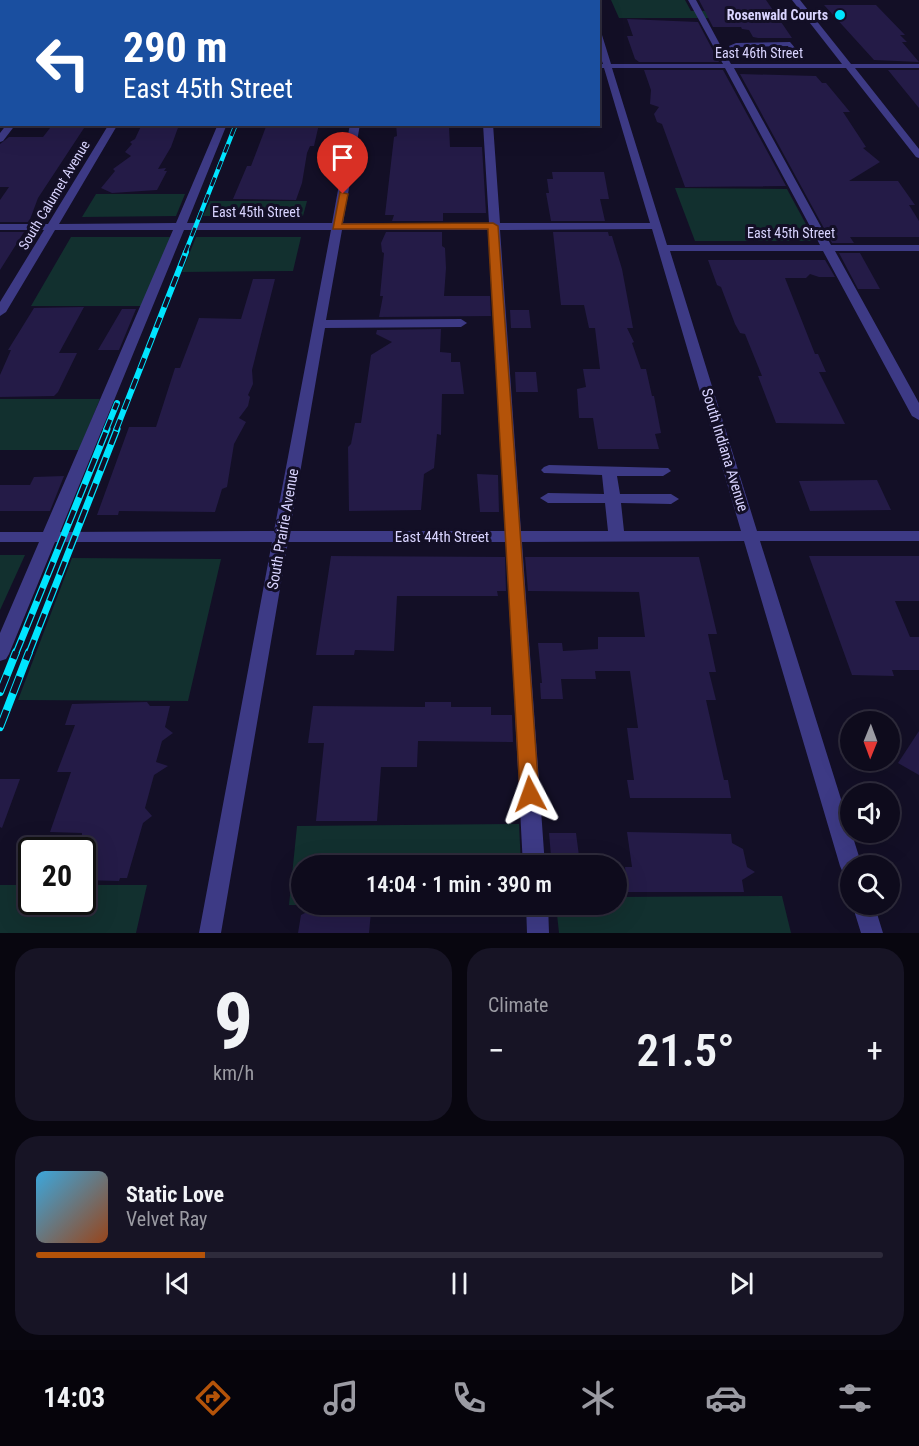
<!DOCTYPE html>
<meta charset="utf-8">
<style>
:root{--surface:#0e0b1c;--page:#171425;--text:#f1f3f6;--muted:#9b9ba3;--line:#2e2b3b;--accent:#b45309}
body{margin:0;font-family:"Roboto Condensed",sans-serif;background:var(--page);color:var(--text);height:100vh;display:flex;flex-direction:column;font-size:22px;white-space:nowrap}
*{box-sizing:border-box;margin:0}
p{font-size:20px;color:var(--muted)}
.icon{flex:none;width:33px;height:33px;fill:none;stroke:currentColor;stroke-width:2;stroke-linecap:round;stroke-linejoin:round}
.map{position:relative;height:933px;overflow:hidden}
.panel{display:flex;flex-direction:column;gap:15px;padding:15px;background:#08060f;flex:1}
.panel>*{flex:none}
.guide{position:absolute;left:0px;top:0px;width:600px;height:126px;box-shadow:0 6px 24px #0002,0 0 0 2px var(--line);background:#1a4fa0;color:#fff;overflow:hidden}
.needle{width:39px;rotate:181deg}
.fabs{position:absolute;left:840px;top:711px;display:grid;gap:12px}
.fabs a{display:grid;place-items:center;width:60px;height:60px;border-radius:50%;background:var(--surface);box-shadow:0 6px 24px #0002,0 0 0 2px var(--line);font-size:30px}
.speed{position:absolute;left:18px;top:837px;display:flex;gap:12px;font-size:30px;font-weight:700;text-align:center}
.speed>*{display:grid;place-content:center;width:78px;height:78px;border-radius:50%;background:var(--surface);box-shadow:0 6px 24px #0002,0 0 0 2px var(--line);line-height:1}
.speed .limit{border:3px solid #111;border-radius:9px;background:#fff;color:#111}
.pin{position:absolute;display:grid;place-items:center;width:51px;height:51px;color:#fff;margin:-62px -26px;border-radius:50% 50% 50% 0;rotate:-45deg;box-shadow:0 0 6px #0007}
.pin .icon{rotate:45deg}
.me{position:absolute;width:66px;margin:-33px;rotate:356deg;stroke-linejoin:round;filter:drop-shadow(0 0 4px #0008)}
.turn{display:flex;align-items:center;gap:21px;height:126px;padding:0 24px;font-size:27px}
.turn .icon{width:78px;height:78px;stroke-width:2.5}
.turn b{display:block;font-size:42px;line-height:51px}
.big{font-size:45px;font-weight:600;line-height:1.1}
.panel .card{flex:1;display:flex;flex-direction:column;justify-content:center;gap:9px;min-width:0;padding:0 21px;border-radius:24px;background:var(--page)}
.panel .dial{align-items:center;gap:0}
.dial b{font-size:78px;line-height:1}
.song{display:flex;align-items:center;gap:18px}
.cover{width:72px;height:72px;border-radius:9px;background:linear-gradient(135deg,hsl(200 70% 55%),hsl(20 70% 35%))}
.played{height:6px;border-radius:3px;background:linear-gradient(90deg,var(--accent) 20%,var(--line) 20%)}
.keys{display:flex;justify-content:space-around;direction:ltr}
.heat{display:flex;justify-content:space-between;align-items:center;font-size:33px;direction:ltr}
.panel .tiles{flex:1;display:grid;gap:15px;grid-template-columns:1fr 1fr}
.card:last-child{grid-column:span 2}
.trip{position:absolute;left:291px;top:855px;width:336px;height:60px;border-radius:30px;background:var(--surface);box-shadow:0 6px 24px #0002,0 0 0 2px var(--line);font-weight:600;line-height:60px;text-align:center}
.tabs{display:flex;height:96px;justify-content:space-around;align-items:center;background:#06040b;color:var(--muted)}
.tabs .icon{width:42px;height:42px}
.tabs .current{color:var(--accent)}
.tabs b{font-size:27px;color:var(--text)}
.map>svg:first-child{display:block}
.green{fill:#12302f}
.building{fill:#241b47}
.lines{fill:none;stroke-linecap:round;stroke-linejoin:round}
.minor{fill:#3d3a85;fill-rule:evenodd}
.rail-far3-casing{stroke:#00e5ff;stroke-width:4.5}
.rail-far2-casing{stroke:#00e5ff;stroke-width:6}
.rail-far1-casing{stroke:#00e5ff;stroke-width:7}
.rail-casing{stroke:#00e5ff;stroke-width:8}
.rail-far3{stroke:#130f26;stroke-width:3;stroke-dasharray:9;stroke-linecap:butt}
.rail-far2{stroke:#130f26;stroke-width:4;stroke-dasharray:11;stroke-linecap:butt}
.rail-far1{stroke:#130f26;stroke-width:4.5;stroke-dasharray:14;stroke-linecap:butt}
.rail{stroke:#130f26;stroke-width:6;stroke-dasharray:18;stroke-linecap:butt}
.route{fill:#b45309;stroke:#753606;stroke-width:1.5}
.poi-dot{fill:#00e5ff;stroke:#130f26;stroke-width:2}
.labels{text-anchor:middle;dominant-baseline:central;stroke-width:6;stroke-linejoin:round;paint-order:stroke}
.far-poi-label{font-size:14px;font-weight:bold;fill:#d9d4ff;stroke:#130f26;text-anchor:end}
.far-street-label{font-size:14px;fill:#d9d4ff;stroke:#130f26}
.street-label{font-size:15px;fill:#d9d4ff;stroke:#130f26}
</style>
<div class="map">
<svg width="919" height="933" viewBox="0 0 919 933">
<rect width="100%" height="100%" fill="#130f26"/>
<path class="green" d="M611 0H685L691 11H780L788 22 712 23 709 18H619Z
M675 188 787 189 815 241H695Z
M96 194H185L176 216 82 217Z
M210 201H307L303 216H203Z
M71 237H172L142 306H31Z
M196 237H301L293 271 182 272Z
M0 399H100L79 450H0Z
M0 555H25L0 610Z
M72 558 221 559 188 701 18 700Z
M519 824 521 865 302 866V904L523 905H289L297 826Z
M0 885H31L32 902H82L83 885H147L136 933H0Z
M782 896 791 933H559L556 905 616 904 617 897Z"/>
<path class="building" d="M699 0H766L792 38H758L753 37 749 30 742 29 741 27H713Z
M824 5H876L905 35H900L907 42H902L919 62 874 60Z
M627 19 698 22 719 62H639L635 59 627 36H633Z
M644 70H723L786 186 685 187 662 124 657 122 654 114 659 107 650 104 651 90Z
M888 70H919V108Z
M740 74 816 76 822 83H826L850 112H843L866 147 863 148 880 162 849 181H898L915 205H909L919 221V237H850L854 243H832Z
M142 124 179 125 171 147 158 169 166 168 164 171H167L157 190 112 193 101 188 115 171 113 169 131 156 125 152 132 144 130 142 135 139Z
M267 124H319L314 146H310L307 153 302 183 296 200 233 199 247 166H251Z
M396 124H442L441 127H449L450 147H482L486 213H443V221H392L394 215H385L394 137 397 136Z
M56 125H86L38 198 29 222H0V200L9 187H0V144L9 137H43L50 128H55Z
M552 172H604L609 199H600L605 221H551L546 193H549L547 179H553Z
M0 232H24L0 270Z
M386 232H442V246L445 248 446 268 444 296H490L491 316 379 317 383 296H380L384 253 382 252 381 243Z
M553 232H608L609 236H612L622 269 633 328H627L634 342 632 343 641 369H646L652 396H654L661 433 655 434 659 449H598L593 418H579L577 389 586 387 583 369H600L595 328H589L584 305H561Z
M839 253H860L880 289H858Z
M708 260H825L835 277H819L810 274 806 278H785L815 354H818L826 372H819L845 424 776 423 758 376H762L745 334 740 333 735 324 721 287 717 285Z
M253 279H275L252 370 253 384 248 395 250 397 248 406 239 418 246 422 234 444 227 487 222 489 215 512 119 511 118 515H97L129 427H156L175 368H180L199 318 241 319Z
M84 307 59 353H77L58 392 54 396 0 397V375L11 350H8L34 308Z
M122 309H136L119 350H98Z
M510 310H529L531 328H511Z
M441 329 440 352 451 353V362H460L464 394H442L441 435 437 434 434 468 424 474 421 510 349 511 348 447 351 444 355 423H361L371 355 392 342 376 334 377 330Z
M515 372H536L538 392H516Z
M477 474 498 475 499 512H480Z
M64 476 50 511H0V485H30L34 477Z
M877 480 891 510 810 511 799 481Z
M331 556 505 557 506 591H497L498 596H397L394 651 355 650 354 655H316Z
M809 556H919V601H895L910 637H919V670H892L894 676 852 675Z
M525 557H699L717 634H708L716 672H709L716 700H706L724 780H728L731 798H630L627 780H634L627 728H638L630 671H595L596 679H561L563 699H541L540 683H542L538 643H562L563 651 598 649V637H645L639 592 528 591Z
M147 702 150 706H170L165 727 173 733 162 741 156 762 168 766 154 775 145 808 152 816 143 823 127 878H120L119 881 82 880V833L50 832 71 772H57L75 725H65L72 704Z
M425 702H451V707H491V715H512L513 742 418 741 417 767H381L377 821H316L324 743H308L313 706 425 707Z
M919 731V775L898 763Z
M0 779H20L2 828 0 827Z
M627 832 731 834 732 843 743 849 747 867 755 872 742 880 744 892H627L625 867H632Z
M549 833H576L579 856H551Z
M307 912H371L369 933H298L301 915Z"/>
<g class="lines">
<path class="minor" d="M19 0H27L18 2Z
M107 0H115L107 2Z
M187 0H195L187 2Z
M271 0H279V2H271Z
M374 0H382V2H374Z
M477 0H485V2H477Z
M584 0H592V2H585Z
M688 0H696L724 52H732L729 46 736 43 790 42 801 55 797 57H727L731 64H842L792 0H800L851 64H919V68H855L919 149V158L916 157 846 68H734L831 245H919V251H835L919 403V420L912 416 823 251H670L757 531H919V541H760L862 866H850V875L843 873 840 866 744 541 522 542 545 866H523L506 542H288L221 933H199L272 542H55L9 654 6 659 0 661V633L39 542H0V532H43L173 230H55L6 312 0 316V302L44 230H0V224H48L109 124H118L59 224 176 223 218 124H227L187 223H332L350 124H360L343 223H489L483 124H493L500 223H650L604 68H598V64H603L598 50V33L602 35 611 64H723ZM788 46 791 52H740L738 47ZM612 68H725L820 245H667ZM652 229 741 531H624L621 503 671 504 679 499 671 494H620L617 476H663L671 471 668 468 549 465 544 467 541 470 544 473 602 475 604 494 548 493 540 498 548 503H605L608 531H521L500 230ZM184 230H331L274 531 60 532ZM342 230H489L505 531H290L325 328 461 327 467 323 461 319 326 320Z
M0 19H2L0 25Z
M0 65H2V69H0Z
M7 124H16L3 141 0 142V133Z
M526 904H548L549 933H527Z
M852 904H874L883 933H861Z"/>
<defs>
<path id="rail-far3" d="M185 253 236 124"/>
<path id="rail-far2" d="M106 430 117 403
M116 430 186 252"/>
<path id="rail-far1" d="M16 653 107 429
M29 653 117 429"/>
<path id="rail" d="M0 692 16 652
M0 727 29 652"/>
</defs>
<use href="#rail-far3" class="rail-far3-casing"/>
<use href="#rail-far2" class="rail-far2-casing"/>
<use href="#rail-far1" class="rail-far1-casing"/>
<use href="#rail" class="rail-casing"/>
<use href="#rail-far3" class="rail-far3"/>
<use href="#rail-far2" class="rail-far2"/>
<use href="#rail-far1" class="rail-far1"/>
<use href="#rail" class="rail"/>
</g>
<path class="route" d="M340 192 348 194 342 224 493 223 498 226 539 794 536 799 530 801 523 799 520 794 488 229H333Z"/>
<circle class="poi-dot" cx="840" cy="15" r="6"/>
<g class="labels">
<g class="far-poi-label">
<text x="828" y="15">Rosenwald Courts</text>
</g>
<g class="far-street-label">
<text x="759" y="53">East 46th Street</text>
<text transform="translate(54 195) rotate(-59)">South Calumet Avenue</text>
<text x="256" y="212">East 45th Street</text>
<text x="791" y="233">East 45th Street</text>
</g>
<g class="street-label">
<text transform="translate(725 450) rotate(73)">South Indiana Avenue</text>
<text transform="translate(283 529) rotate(-80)">South Prairie Avenue</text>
<text x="442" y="537">East 44th Street</text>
</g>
</g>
</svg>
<div class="fabs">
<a><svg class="needle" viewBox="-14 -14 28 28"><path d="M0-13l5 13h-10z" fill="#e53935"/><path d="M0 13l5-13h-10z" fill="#9b9ba3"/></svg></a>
<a><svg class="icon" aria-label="sound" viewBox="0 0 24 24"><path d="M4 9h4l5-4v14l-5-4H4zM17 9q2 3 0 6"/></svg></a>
<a><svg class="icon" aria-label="search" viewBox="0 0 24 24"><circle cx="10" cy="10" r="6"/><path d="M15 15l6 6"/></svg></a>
</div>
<div class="speed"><div class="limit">20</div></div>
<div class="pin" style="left:343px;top:194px;background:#d93025"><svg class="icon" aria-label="arrive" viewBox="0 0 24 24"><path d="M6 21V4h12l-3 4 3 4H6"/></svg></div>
<svg class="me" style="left:530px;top:794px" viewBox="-20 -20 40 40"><path d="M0-17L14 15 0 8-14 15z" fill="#b45309" stroke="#fff" stroke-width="4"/></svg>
<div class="trip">14:04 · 1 min · 390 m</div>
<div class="guide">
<div class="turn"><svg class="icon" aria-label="left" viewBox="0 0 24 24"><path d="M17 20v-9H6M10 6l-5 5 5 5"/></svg><div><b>290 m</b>East 45th Street</div></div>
</div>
</div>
<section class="panel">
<div class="tiles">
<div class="card dial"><b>9</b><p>km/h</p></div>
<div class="card"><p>Climate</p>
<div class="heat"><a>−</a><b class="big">21.5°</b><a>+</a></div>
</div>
<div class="card">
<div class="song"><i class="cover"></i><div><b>Static Love</b><p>Velvet Ray</p></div></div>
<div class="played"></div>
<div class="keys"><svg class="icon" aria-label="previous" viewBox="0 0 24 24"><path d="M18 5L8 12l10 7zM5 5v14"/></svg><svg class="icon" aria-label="pause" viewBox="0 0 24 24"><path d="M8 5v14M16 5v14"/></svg><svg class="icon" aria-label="next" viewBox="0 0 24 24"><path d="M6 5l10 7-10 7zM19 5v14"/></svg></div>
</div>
</div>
</section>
<nav class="tabs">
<b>14:03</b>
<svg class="icon current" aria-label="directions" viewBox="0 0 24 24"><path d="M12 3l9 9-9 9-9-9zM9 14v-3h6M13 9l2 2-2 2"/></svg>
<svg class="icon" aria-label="music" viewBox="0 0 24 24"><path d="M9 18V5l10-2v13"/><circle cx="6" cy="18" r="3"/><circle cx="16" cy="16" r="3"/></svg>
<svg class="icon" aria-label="phone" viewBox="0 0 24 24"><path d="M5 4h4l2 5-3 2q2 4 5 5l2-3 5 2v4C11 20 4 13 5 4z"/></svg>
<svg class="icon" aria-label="climate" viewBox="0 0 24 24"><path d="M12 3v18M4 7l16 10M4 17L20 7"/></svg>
<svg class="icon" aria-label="car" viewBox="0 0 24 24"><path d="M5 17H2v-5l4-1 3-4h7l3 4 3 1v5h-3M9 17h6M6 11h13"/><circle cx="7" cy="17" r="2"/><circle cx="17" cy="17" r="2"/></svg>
<svg class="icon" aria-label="filters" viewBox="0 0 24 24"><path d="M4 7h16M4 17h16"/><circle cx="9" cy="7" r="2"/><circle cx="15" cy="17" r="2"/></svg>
</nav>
